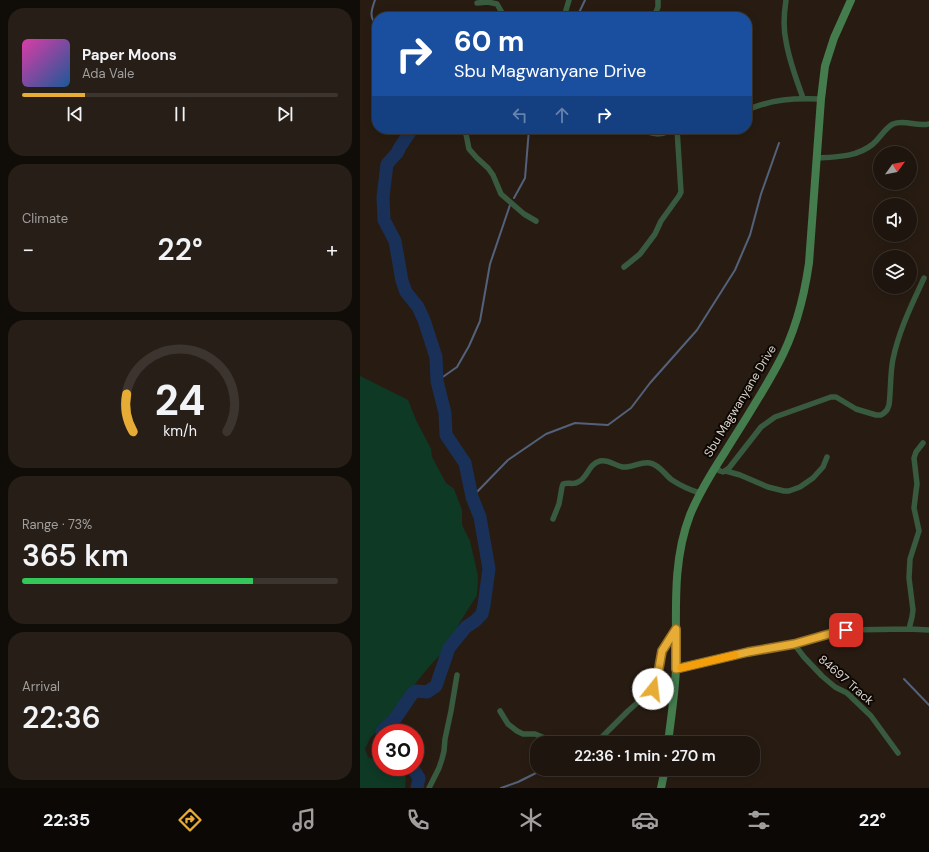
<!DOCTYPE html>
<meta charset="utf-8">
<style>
:root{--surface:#1e150e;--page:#261e17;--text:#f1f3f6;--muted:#a19f9e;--line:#3c342e;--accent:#e6ac36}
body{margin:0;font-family:"DM Sans",sans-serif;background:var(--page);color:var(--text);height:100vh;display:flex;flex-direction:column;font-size:15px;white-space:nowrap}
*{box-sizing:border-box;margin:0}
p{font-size:13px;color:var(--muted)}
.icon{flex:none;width:22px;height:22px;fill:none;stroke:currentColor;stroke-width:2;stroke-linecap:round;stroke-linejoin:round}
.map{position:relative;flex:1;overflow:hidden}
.drawer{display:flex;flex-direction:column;gap:8px;padding:8px;background:#100c08;width:360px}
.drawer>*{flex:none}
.hud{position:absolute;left:12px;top:12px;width:380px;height:122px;border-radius:16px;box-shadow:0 2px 10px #0003,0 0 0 1px var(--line);background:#1a4fa0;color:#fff;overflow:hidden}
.needle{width:26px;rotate:57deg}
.fabs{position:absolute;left:513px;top:146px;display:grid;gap:8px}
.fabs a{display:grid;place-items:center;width:44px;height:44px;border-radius:50%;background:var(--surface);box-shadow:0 2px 10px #0003,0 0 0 1px var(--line);font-size:20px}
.speed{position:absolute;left:12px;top:724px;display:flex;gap:8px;font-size:20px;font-weight:700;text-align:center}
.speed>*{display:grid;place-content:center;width:52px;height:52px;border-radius:50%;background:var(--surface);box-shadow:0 2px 10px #0003,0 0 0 1px var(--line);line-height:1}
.speed .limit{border:6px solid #d22;background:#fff;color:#111}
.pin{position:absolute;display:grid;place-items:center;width:34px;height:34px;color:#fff;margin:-17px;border-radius:8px;box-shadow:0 2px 6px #0006}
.me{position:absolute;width:44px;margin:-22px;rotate:16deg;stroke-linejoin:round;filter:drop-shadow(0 0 3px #0008)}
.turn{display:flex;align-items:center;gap:14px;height:84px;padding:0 16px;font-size:18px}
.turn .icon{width:52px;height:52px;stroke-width:2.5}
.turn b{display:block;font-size:28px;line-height:34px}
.lanes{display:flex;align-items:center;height:38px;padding:0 16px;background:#0003;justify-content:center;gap:20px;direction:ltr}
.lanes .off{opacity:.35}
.big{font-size:30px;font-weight:600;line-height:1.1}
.drawer .card{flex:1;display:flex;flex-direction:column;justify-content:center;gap:6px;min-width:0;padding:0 14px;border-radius:16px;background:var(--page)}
.drawer .dial{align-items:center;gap:0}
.dial svg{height:104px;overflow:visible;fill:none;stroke:var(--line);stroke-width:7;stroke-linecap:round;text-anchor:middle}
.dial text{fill:var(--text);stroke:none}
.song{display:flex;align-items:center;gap:12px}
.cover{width:48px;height:48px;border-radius:6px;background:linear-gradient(135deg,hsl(320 70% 55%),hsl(210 70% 35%))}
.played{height:4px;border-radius:2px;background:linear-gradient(90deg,var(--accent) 20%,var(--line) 20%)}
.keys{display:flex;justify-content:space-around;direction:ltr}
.heat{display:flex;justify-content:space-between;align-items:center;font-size:22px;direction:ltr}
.charge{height:6px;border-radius:3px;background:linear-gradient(90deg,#34c759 73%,var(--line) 0)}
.trip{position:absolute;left:170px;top:736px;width:230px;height:40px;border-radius:16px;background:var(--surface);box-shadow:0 2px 10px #0003,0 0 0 1px var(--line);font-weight:600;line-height:40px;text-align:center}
.menu{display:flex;height:64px;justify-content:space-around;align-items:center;background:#0c0806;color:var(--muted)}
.menu .icon{width:28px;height:28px}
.menu .on{color:var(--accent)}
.menu b{font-size:18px;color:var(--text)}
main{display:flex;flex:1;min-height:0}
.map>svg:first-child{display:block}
.green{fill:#0e3925}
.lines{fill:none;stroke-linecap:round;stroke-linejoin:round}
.stream{stroke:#53617b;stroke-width:2}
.river{stroke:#193159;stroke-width:13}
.street{stroke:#385a3e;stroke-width:5.5}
.secondary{stroke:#447c4e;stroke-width:8}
.route-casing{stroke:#967023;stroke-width:10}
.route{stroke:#e6ac36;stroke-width:7}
.slow{stroke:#f59e0b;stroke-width:7}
.labels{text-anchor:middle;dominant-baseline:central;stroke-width:4;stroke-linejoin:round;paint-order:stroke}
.street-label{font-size:12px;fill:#dad2cb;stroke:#0d0804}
</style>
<main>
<section class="drawer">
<div class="card">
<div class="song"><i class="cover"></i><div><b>Paper Moons</b><p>Ada Vale</p></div></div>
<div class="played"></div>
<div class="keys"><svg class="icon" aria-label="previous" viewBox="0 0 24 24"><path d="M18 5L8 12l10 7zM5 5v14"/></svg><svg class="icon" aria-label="pause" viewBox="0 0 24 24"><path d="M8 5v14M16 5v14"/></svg><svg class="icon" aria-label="next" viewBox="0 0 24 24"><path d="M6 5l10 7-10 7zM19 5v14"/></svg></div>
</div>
<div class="card"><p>Climate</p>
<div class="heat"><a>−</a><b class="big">22°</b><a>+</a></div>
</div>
<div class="card dial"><svg viewBox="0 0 100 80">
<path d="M14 69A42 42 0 1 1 86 69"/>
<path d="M14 69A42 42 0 0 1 9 40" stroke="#e6ac36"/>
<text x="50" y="56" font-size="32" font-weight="700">24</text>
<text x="50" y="72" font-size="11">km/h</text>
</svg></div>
<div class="card"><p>Range · 73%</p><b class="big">365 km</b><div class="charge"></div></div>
<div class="card"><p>Arrival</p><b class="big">22:36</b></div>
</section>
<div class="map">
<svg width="569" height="788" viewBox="0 0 569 788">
<rect width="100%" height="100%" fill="#281c12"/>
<path class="green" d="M0 376 48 400 56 420 71 449 72 457 86 483 94 489 102 510V525L110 541 118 576 117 595 100 622 90 645 74 661 58 680 37 710 23 725 10 738 5 749 8 757 21 762V767H35L46 777 45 788H0Z"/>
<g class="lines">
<path class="stream" d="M15 0C11 11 9 17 17 26
M217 17 225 0
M154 198 165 178 169 129
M77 381 97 367 109 346 120 321 130 264 150 205
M112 497 148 460 186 434 215 423 248 425 271 408 290 383 337 330 375 270 390 235 401 194 419 143
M544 679 569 705
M141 788 158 782 184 769"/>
<path class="river" d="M22 733V731L35 719 52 694 56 691 67 692 76 686 89 648 106 627 115 621 122 614 124 605 129 569 120 517 112 497 105 463 86 435 85 413 77 381 76 357 64 320 58 307 46 292 42 281 35 241 24 220 23 197 27 164 37 153 40 147 52 129
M52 767 59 778 57 788"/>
<path class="street" d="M426 0C424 13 423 28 426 41 429 60 436 79 443 98
M117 3 128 2 137 4 141 11 144 17
M204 17 209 0
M294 17 298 7V0
M387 110C413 99 433 98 461 99
M107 129 106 134 109 149 117 158 128 168 133 175 141 194 164 214 176 221
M282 129C296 136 301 135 315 129
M457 158C477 157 497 157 513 144 520 138 525 128 533 124 544 119 557 127 569 124
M264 267 280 254 295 234 301 221 319 196 321 192 317 129
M355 467 360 471 363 472 369 468 401 427 415 417 471 397H476L496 409 516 415H521L524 413 527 410 529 405C531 390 530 373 533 359 539 330 552 304 564 278
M366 471 380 475 408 487 424 491H429L440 487 453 478 463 467 467 457
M193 519 199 504 202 487 203 484C208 482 214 485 218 482 228 478 228 464 240 461 249 459 255 466 263 467 272 468 281 461 290 463 300 465 305 475 312 480 321 486 330 490 340 493
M549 629 552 617 553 610 549 578 550 559 559 531 554 508 556 491 557 484 554 458 556 452 563 443
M434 644 444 657 462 676 475 687 487 693 511 716 538 753
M316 669 388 652 434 644 469 634 486 630 549 629 569 630
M140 711 148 724 157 731 163 734H175L197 743
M236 743 268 711 293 689 297 679 302 651 316 629
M69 788 79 768 82 759 84 751 85 739 91 711 97 675"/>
<path class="secondary" d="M308 743C311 718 315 693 316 668 317 617 311 564 330 515 339 493 352 472 365 452 383 423 402 394 418 364 435 333 444 298 449 263L461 99 465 66 474 38 491 0
M301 788 305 769"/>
</g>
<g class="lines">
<defs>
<path id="route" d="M293 689 297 679 302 651 316 629V669L388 652 434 644 469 634 486 630"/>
</defs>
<use href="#route" class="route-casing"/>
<use href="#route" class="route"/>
<path class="slow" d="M321 668 375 655"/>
</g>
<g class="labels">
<g class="street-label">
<text transform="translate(380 401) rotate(-59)">Sbu Magwanyane Drive</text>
<text transform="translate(486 680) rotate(41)">84697 Track</text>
</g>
</g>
</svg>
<div class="fabs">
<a><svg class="needle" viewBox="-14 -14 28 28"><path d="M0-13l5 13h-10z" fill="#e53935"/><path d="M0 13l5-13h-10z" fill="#a19f9e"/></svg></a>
<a><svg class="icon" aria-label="sound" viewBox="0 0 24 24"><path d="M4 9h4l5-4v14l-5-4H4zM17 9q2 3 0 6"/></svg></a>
<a><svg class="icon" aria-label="layers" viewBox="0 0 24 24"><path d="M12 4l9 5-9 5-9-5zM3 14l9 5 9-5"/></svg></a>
</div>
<div class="speed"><div class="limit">30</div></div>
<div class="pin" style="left:486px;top:630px;background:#d93025"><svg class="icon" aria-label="arrive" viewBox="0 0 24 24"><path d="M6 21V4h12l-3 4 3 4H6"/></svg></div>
<svg class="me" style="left:293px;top:689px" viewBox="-20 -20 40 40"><circle r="19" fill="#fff"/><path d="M0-13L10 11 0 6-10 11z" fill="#e6ac36"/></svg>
<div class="trip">22:36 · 1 min · 270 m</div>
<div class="hud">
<div class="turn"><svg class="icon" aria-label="right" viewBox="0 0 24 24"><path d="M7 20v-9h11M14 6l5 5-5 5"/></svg><div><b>60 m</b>Sbu Magwanyane Drive</div></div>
<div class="lanes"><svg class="icon off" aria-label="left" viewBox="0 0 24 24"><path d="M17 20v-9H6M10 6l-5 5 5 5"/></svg><svg class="icon off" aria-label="ahead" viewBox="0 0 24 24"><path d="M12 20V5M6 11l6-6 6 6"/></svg><svg class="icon" aria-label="right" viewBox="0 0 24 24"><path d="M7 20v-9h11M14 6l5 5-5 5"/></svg></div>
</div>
</div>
</main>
<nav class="menu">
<b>22:35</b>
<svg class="icon on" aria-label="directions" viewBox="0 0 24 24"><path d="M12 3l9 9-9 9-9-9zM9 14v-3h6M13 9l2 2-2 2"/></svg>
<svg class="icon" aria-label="music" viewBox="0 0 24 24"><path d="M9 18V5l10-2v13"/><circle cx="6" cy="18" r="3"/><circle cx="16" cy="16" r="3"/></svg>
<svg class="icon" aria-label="phone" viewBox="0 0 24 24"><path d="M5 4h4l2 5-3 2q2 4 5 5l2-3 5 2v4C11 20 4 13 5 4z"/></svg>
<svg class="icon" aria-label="climate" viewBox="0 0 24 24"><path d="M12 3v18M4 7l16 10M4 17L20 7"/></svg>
<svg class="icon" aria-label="car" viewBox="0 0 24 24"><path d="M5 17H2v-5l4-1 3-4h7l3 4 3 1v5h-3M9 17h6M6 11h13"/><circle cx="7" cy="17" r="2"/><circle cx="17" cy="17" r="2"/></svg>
<svg class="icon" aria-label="filters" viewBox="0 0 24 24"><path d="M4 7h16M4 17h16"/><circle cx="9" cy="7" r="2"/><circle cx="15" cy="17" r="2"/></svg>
<b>22°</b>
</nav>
